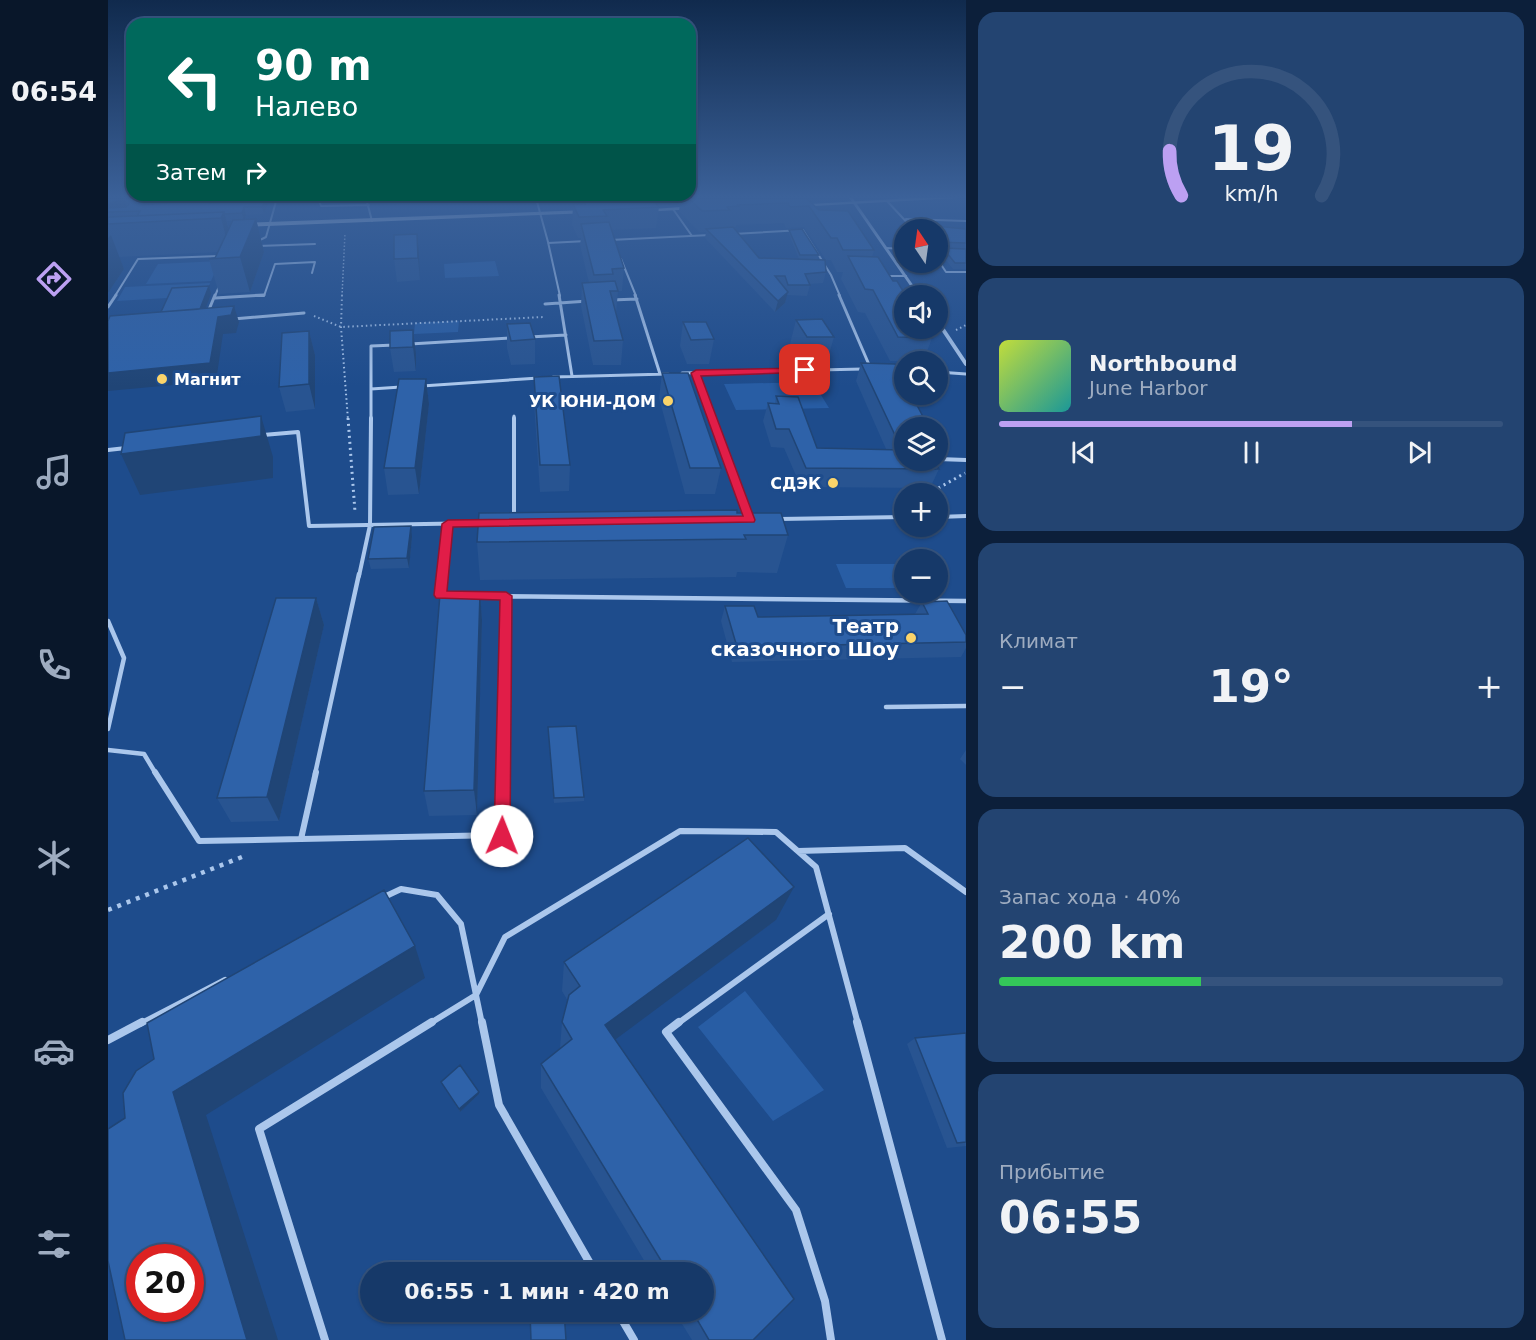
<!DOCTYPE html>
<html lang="ru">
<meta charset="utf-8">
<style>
:root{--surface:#163969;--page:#234471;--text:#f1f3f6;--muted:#9eacc0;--line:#35537d;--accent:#bca0f2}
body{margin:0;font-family:"DejaVu Sans",sans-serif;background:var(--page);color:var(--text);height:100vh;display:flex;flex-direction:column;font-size:22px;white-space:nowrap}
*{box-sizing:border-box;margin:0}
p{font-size:20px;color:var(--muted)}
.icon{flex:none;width:33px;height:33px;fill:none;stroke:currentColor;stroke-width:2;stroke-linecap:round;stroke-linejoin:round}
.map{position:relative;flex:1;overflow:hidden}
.side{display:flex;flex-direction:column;gap:12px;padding:12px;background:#0c1f3a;width:570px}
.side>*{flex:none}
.banner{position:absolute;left:18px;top:18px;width:570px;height:183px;border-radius:18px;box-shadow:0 2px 4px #0004,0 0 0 2px var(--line);background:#00695c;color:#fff;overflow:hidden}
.needle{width:39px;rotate:347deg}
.tools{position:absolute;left:786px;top:219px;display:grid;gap:12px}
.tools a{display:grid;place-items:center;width:54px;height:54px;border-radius:50%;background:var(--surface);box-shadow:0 2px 4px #0004,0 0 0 2px var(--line);font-size:30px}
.speed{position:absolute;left:18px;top:1244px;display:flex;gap:12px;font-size:30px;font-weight:700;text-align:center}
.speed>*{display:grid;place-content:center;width:78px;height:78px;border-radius:50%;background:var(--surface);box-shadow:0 2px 4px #0004,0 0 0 2px var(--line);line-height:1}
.speed .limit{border:9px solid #d22;background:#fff;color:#111}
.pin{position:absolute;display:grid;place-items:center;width:51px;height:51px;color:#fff;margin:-26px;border-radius:12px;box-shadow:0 3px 9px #0006}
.me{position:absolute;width:66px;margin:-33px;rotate:1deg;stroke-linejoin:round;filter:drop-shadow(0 0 4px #0008)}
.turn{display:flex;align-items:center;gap:21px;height:126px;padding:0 30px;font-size:27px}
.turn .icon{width:78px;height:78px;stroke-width:2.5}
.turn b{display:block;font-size:42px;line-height:51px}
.then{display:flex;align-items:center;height:57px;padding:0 30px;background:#0003;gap:12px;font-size:22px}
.big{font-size:45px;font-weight:700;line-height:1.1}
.side .widget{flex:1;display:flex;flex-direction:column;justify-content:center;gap:9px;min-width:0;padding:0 21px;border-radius:18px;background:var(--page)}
.side .dial{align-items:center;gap:0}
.dial svg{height:156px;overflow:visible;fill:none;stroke:var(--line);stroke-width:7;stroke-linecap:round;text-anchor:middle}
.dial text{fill:var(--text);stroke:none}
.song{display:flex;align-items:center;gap:18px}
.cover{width:72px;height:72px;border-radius:9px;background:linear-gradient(135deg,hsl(70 70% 55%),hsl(180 70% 35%))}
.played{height:6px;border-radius:3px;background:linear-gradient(90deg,var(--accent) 70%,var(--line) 70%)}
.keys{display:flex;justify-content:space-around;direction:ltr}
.heat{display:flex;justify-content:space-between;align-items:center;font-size:33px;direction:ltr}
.charge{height:9px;border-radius:4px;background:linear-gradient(90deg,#34c759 40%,var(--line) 0)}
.trip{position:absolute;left:252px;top:1262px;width:354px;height:60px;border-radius:30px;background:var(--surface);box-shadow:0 2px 4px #0004,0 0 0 2px var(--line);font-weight:700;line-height:60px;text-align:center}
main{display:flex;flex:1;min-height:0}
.dock{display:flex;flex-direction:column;width:108px;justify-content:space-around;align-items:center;background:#09172a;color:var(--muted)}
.dock .icon{width:42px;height:42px}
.dock .selected{color:var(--accent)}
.dock b{font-size:27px;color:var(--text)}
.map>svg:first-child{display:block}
.green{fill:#285da4}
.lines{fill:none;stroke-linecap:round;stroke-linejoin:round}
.path-far3{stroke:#abc7ec;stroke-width:1.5;stroke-dasharray:1.5 2;stroke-linecap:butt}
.path-far2{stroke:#abc7ec;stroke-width:2;stroke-dasharray:1.5 3;stroke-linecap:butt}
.path-far1{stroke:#abc7ec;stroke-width:3;stroke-dasharray:2 4;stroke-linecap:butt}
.path{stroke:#abc7ec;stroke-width:4.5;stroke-dasharray:4 6;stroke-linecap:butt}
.lane-far5{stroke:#abc7ec;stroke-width:2}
.lane-far4{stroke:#abc7ec;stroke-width:3}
.lane-far3{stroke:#abc7ec;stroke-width:4}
.lane-far2{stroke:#abc7ec;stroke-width:4.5}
.lane-far1{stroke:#abc7ec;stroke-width:6}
.lane{stroke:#abc7ec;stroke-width:8}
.street-far1{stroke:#abc7ec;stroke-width:3}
.street{stroke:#abc7ec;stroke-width:4}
.secondary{fill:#d7e5f9;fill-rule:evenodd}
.wall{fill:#285491;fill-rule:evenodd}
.shaded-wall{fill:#204576}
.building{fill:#2e62a9;stroke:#204576;stroke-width:1.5;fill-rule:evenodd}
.route{fill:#e11d48;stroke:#92132f;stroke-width:1.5}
.poi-dot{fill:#fbd46a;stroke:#1e4c8c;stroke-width:2}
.labels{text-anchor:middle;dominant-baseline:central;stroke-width:6;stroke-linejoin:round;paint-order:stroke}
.far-poi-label{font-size:16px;font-weight:bold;fill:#fff;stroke:#1e4c8c;text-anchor:end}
.poi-label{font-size:20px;font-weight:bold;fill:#fff;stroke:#1e4c8c;text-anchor:end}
</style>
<main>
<nav class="dock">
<b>06:54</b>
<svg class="icon selected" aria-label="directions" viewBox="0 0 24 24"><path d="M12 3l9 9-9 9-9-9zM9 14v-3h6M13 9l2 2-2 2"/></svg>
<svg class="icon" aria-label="music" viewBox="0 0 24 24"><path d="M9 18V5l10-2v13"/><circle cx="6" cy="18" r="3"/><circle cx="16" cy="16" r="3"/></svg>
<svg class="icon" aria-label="phone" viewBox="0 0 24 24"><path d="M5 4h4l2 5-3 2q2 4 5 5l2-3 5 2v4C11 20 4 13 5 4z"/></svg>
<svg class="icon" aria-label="climate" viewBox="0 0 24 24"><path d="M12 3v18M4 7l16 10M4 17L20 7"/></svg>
<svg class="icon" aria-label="car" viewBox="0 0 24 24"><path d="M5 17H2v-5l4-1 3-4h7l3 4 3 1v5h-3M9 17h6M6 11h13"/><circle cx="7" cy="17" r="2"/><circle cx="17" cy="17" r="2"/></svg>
<svg class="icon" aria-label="filters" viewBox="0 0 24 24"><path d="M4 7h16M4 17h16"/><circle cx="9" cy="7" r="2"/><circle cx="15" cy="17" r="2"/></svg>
</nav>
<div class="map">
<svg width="858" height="1340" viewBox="0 0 858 1340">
<rect width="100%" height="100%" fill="#1e4c8c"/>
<path class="green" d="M112 261 103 281 38 284 50 264Z
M387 261 391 276 337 278 336 264Z
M102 283 99 291 62 293 59 298 9 301 17 287Z
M351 321 350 332 306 334 307 323Z
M705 382 721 408 628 410 616 384Z
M728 564H796V588H738Z
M637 991 716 1090 665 1121 590 1027Z"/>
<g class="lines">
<path class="path-far3" d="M234 296 237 233"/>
<path class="path-far2" d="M234 295 233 327 240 420
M206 316 233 327 436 317
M848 330 858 325"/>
<path class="path-far1" d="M240 418 247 512
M820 494 857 473"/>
<path class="path" d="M0 910 139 855"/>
<path class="lane-far5" d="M210 198 213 206 261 205
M258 198 264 221
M428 198 440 242 452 296
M779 201 806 230
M565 209 584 236
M798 219 858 221
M625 234 695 230 723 275 732 296
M502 240 602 235
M148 242 158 237 169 198
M440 243 479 241
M150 246 207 244
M778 248 796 249
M513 259 528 296
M830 260 838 272H858
M776 276H798
M7 296 30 259 111 256
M107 296 112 284
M145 296H156L167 264 207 262 204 273"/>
<path class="lane-far4" d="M451 295 464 376
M527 295 552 374
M731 295 762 367
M107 298 156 295
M503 300 529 299
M437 304 480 301
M0 307 8 295
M100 312 107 295
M125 319 196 313
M421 337 458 335
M302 344 404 338
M784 370 796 371
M830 372 858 374
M574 373 755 369
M588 373 605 420
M445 377 560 374
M314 386 431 378
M263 389 293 387
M406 416V420
M263 420V346L287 345"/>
<path class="lane-far3" d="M406 418V517
M605 418 641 517
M155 435 190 432 201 526 375 523
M0 450 18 448
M830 459 858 460
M830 517 858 516
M671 519 796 517
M251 576 262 525 263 418
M334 576 340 524"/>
<path class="lane-far2" d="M334 574 332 595H336
M366 596 858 601
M0 621 16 658 0 729
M778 707 858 706
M0 750 36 754 48 774
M207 774 251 574
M395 774 398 596"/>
<path class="lane-far1" d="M47 772 91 841 193 839 208 772
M193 839 394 835 395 772
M690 851 797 848 858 892
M276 897 293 889 329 895 353 924 368 995 397 937 572 831 668 832 708 867 750 1024
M32 1024 117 980
M321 1024 368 995 374 1024
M569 1024 721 914"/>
<path class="lane" d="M374 1022 391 1105 487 1272
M571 1022 558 1032 688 1210 717 1301 723 1340
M749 1022 834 1340
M0 1040 34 1022
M509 1311 526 1340
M217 1340 151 1129 324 1022"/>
<path class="street-far1" d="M743 198 811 296"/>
<path class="street" d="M830 322 858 364"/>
<path class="secondary" d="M805 198H850L688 207 685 205Z
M586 206 588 209 535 212 532 210Z
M479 210 481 213 133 227 130 225 133 223Z"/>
</g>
<path class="wall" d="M0 198H129L127 202 162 198 156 214 138 215 136 219H148L156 252 142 292 111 294 101 259 107 258 110 252 11 257 16 269 0 293ZM119 221H124L121 228Z
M271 198H423V201L290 206 289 204H279V200H272Z
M460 198H544L543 199 551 207 548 228 504 230 516 268 514 291H510L508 314 515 340 513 365H485L473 306 474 283H481L472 245 473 238H470L464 225 465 206Z
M558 198H698L711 210 766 250 764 257 824 338 815 362 782 361 757 313 750 312 733 279 735 272H729L723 260H718L696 227 678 228 676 223 628 225V227H619L651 258 718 272 715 283 701 284 702 285 699 296 679 295 677 303 667 312 597 238 598 232H591L571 211 572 204 564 205Z
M816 225 858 229V249L830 248V230H815Z
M681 230 711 255 709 260 691 259 681 234Z
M835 248 858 249V269H845L833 254Z
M311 256 312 280 289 282 286 259Z
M688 320 726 337 719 361 693 362 682 344Z
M575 322 606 339 601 364H579L572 346Z
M399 324 427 339V364L403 365 399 348Z
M305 330 308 371 286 372 282 348Z
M201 331 207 355V409L178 412 171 387Z
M753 363 796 428V460L831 469 822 488 693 487 676 448 663 447 655 421 660 403 667 404 668 396 709 448 778 449 748 381Z
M554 373 613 468 607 494H577L551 398Z
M426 377 462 465 461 491 432 492 426 402Z
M318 379 321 404 311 494 280 495 276 468Z
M629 513 680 535 669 573 629 572 628 577 372 580 369 542Z
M304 537 301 568 263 569 260 559Z
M372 593 374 620 369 815 321 816 316 791Z
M208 598 216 625 171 821 123 822 109 798Z
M814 602 858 635V648L853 657 624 662 613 621 617 606 650 617 807 614Z
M440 727 476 797V801L446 803Z
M858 750V765L852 759Z
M668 920 507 1039 645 1340H584L566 1311H596V1272H543L433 1088V1064L452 1048 454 1022 460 1001 454 991 456 962Z
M858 1033V1146L839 1148 799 1044 807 1038Z
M333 1082 371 1094 352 1112Z"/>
<path class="shaded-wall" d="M43 198H82L83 202 34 207 31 203 32 200Z
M158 198H162L156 214 154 207Z
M228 198H243L228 200Z
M17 200 20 208 0 211V203Z
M136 207 138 215 136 221 134 213Z
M116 212 125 245 122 252 113 218Z
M148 219 156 252 142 292 132 257Z
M309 234 311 256 312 280 310 258Z
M3 235 16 269 0 293V238Z
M101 286 103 294 94 318 56 321Z
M680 292 677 303 667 312 670 301Z
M126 306 131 322 128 333 115 334 108 381 0 391V373Z
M305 330 308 354V371L305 347Z
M201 331 207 355V409L201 384Z
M318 379 321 404 311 494 307 468Z
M153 416 165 457V478L32 495 13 454Z
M303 526 304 537 301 568 299 558Z
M372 593 374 620 369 815 366 790Z
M208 598 216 625 171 821 159 797Z
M686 887 668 920 492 1051 497 1025Z
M307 946 317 978 98 1115 170 1340H139L65 1092Z
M371 1092V1094L352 1112 351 1109Z"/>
<path class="building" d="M0 198H43L32 200 31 203 35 205 81 201 84 198H99L98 200 101 203 128 202 130 198H158L154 207H136L134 213 116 214V212L29 216 32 211 0 212V208L18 207 21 204 17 200 0 203Z
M473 198H542L551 207 495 210 499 216 471 217 465 204H477Z
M580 198H698L711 210 740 211 766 250H735L729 238H723L701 206 682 207 680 203 630 205 631 206 619 207 622 210 594 211Z
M116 212 113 218 0 224V218L1 217Z
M148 219 132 257 101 259 107 258 125 220Z
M501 222 516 268 504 269 505 274 486 275 473 224Z
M816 225 858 229V243L830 242V230H820Z
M625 227 651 258 717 260 718 272 697 274 702 285H680L677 276H667L680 292 670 301 598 229Z
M694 229 711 255H692L681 230Z
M309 234 310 258 286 259V235Z
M835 248 858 249V263H847Z
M740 256 770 257 785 281H789L798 296H796V328H818L824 338 790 337 765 290 757 289Z
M507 281 510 291H502L515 340 486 341 474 283Z
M101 286 92 309 53 312 64 288Z
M126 306 123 315 110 317 102 363 0 373V321L2 316Z
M714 319 726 337H699L688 320Z
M575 322H598L606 339 583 340Z
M422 323 427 339 403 341 399 324Z
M305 330V347L282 348V331Z
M201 331V384L171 387 174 333Z
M753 363 787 364 796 382V394H803L821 428H796V437V436V460H825L831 469 698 468 681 429H668L660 403 671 404 668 396 690 397 709 448 794 450Z
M554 373H580L613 468H582Z
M451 376 462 465H432L426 377Z
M291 379H318L307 468H276Z
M153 416V436L13 454 17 433Z
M629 510V513H673L680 535H636L638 539 369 542 371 513Z
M303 526 299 558 260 559 266 527Z
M372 593 366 790 316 791 332 594Z
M168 598H208L159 797 109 798Z
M839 601 858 635V642L629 647 617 606H646L650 617 820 614 814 602Z
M468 726 476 797 446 798 440 727Z
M640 838 686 887 497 1025 686 1299 645 1340H601L584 1311H596V1272H560L433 1064 464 1039 454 1022 461 995 472 986 456 962Z
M276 890 307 946 65 1092 139 1340H17L0 1261V1129L17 1118 15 1093 28 1071 46 1059 39 1023ZM32 1257H82V1308H32Z
M858 1033V1142L849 1143 807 1038Z
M352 1065 371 1092 351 1109 333 1082Z
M444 1311H456L458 1340H423L422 1312Z"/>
<linearGradient id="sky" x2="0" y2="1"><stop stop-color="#102a4d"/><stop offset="0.51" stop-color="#3b6199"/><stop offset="1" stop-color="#3b6199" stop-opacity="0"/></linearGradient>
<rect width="858" height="386" fill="url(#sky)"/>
<path class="route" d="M697 368 700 369V372L593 376 647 520 646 522 345 527 339 591 398 592 404 596 402 836 400 841 394 843 388 841 386 836 392 600 328 598 326 595 334 524 340 520 635 516 583 373 588 370Z"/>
<g class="poi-dot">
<circle cx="54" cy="379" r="6"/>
<circle cx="560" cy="401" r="6"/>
<circle cx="725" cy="483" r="6"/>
<circle cx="803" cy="638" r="6"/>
</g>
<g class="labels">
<g class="far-poi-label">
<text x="66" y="379" text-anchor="start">Магнит</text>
<text x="548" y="401">УК ЮНИ-ДОМ</text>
<text x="713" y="483">СДЭК</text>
</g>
<g class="poi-label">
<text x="791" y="626">Театр<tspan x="791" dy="23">сказочного Шоу</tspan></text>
</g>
</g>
</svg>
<div class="tools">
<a><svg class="needle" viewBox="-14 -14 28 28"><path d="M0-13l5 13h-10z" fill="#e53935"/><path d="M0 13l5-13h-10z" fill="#9eacc0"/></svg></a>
<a><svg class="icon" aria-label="sound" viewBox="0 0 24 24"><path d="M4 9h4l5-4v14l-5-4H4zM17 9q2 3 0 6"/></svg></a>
<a><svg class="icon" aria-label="search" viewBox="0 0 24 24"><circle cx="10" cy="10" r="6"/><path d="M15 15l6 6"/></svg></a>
<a><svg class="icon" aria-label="layers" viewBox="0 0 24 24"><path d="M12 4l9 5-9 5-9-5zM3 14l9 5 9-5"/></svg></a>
<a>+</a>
<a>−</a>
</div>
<div class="speed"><div class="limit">20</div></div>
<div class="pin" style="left:697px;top:370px;background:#d93025"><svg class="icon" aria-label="arrive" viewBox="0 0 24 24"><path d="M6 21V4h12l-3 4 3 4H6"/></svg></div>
<svg class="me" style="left:394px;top:836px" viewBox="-20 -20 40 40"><circle r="19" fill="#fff"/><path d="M0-13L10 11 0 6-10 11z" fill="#e11d48"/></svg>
<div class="trip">06:55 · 1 мин · 420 m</div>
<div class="banner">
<div class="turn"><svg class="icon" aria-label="left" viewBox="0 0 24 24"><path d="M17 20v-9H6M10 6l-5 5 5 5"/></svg><div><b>90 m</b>Налево</div></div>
<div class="then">Затем<svg class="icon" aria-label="right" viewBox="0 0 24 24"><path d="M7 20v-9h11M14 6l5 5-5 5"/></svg></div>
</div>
</div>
<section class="side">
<div class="widget dial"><svg viewBox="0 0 100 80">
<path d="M14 69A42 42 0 1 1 86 69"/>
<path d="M14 69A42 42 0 0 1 8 46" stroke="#bca0f2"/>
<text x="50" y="56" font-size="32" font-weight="700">19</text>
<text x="50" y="72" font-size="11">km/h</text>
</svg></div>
<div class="widget">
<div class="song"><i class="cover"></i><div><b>Northbound</b><p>June Harbor</p></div></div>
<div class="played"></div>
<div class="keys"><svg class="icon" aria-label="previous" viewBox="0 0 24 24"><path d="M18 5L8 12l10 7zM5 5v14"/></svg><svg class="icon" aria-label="pause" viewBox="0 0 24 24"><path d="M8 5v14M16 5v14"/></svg><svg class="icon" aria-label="next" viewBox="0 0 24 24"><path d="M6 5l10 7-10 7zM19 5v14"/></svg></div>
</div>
<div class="widget"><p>Климат</p>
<div class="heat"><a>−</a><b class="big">19°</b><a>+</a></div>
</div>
<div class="widget"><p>Запас хода · 40%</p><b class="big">200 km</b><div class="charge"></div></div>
<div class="widget"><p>Прибытие</p><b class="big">06:55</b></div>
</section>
</main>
